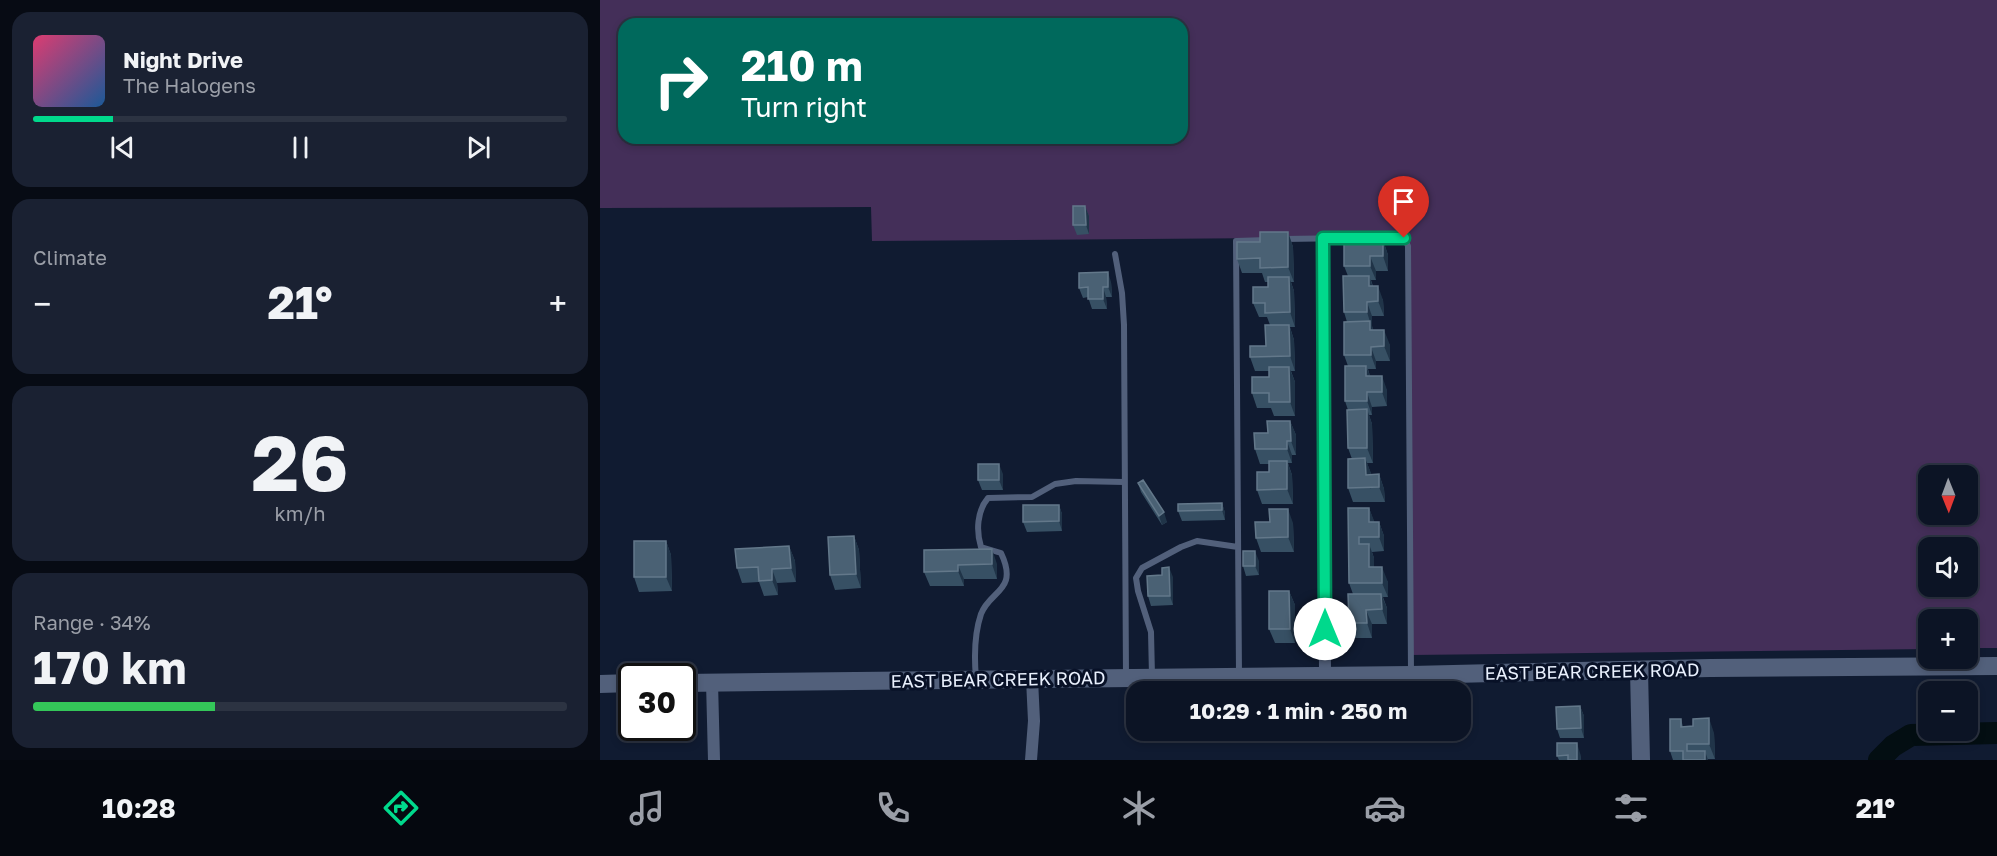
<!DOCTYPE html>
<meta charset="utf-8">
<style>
:root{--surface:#0c1425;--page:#1a2132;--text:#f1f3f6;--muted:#9a9ea7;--line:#2c3342;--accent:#00d98c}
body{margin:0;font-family:"Golos Text",sans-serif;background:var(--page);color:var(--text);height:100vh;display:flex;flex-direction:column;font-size:22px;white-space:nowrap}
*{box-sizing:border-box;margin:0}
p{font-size:20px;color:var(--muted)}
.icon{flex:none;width:33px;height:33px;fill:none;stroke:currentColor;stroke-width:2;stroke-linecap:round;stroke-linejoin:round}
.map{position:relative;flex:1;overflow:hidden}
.drawer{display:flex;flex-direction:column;gap:12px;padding:12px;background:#070b14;width:600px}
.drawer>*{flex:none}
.guide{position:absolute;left:18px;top:18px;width:570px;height:126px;border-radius:18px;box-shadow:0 3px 9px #0003,0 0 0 2px var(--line);background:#00695c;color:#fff;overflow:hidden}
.needle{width:39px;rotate:179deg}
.buttons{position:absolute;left:1318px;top:465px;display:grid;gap:12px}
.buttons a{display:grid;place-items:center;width:60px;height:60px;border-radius:12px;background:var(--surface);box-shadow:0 3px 9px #0003,0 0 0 2px var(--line);font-size:30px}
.speed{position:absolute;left:18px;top:663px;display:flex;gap:12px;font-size:30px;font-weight:700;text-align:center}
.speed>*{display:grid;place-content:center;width:78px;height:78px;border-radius:50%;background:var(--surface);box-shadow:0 3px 9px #0003,0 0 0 2px var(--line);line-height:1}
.speed .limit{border:3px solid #111;border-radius:9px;background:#fff;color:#111}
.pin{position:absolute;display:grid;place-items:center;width:51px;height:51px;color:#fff;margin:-62px -26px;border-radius:50% 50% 50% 0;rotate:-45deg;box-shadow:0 0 6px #0007}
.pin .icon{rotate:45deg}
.me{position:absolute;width:66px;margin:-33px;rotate:0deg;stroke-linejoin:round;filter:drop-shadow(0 0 4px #0008)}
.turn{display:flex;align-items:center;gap:21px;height:126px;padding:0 24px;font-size:27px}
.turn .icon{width:78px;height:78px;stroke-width:2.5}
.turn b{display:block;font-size:42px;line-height:51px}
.big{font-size:45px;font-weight:700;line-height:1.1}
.drawer .tile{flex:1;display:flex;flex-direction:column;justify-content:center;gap:9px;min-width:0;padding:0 21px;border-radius:18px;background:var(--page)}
.drawer .dial{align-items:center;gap:0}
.dial b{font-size:78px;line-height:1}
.song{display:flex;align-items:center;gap:18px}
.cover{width:72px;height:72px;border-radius:9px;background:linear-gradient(135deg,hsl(340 70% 55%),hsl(210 70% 35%))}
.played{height:6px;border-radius:3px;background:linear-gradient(90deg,var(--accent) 15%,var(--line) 15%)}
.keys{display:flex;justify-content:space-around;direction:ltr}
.heat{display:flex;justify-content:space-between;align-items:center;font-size:33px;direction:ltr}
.charge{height:9px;border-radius:4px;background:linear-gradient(90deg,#34c759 34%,var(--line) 0)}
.trip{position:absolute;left:526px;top:681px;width:345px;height:60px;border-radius:18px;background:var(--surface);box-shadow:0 3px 9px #0003,0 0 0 2px var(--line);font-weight:700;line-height:60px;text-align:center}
.menu{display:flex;height:96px;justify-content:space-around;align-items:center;background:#05080f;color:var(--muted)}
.menu .icon{width:42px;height:42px}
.menu .active{color:var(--accent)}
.menu b{font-size:27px;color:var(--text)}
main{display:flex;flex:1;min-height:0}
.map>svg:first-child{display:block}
.green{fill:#442f59;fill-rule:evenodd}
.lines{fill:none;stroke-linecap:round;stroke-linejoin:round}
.river{stroke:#030e12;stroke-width:22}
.lane{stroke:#52607b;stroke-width:6}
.street{stroke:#52607b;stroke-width:12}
.secondary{stroke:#52607b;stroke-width:18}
.wall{fill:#375064}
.shaded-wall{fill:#203448}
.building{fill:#4a6174;stroke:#63788a;stroke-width:1.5}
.route-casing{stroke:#008d5b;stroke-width:15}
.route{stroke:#00d98c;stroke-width:10}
.labels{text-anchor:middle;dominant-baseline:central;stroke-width:6;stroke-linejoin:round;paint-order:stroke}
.street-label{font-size:18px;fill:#e9f0fd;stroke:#081127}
</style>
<main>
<section class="drawer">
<div class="tile">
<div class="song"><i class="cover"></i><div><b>Night Drive</b><p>The Halogens</p></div></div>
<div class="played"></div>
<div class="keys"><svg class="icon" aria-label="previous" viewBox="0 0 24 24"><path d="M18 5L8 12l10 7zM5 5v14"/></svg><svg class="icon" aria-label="pause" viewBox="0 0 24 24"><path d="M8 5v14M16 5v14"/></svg><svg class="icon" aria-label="next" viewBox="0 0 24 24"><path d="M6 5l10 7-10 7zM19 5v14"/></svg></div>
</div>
<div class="tile"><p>Climate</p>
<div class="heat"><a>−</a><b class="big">21°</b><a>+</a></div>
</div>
<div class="tile dial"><b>26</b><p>km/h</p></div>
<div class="tile"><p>Range · 34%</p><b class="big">170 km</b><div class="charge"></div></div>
</section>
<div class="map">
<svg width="1397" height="760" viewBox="0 0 1397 760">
<rect width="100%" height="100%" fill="#101b31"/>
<path class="green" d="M0 0H1397V648H1368V620H1329V649L810 655 809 237 272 241 271 207 0 208ZM24 24H582V138H24ZM1329 476H1368V514H1329ZM1329 548H1368V586H1329Z"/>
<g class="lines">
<path class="river" d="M1279 760 1293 746 1311 735 1397 733"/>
<path class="lane" d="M765 238H804L808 246 811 672
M684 239 752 238
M515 254 522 293 524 325 526 677
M639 675 636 241 668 240
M552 676 551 632 538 591 536 578 542 568 581 547 597 541 638 547
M376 678C374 656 374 635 381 614 390 590 419 591 401 553L381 547C376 531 377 511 388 498L432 497 455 484 476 481 524 482"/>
<path class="street" d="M723 238 725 675
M112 682 114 760
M431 760 434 721 432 679"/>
<path class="secondary" d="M1039 670 1041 760
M82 683 811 675 1110 668 1397 666
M0 684 32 683"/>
</g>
<path class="wall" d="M485 206 489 216V234L477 235 473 225Z
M688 232 693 247 694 282H691L694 291 695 327H690L694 340 695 371H691L695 382V416H674L671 408H657L652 393 669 377V371H655L650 357 666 346 670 325 667 317H659L653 303 668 287V282H665L662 273H642L637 259 660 242Z
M773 240H783L788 255V271H776V280H771L773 286 783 300 784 316H772V326L773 330 790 345V361H776V369H768L770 376 787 390V406L772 407V415H769L772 424 773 463H767L771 474H779L784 489 785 502H753L748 488 752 459 748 448V410L745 401 748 366 744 355 747 322 744 312 748 276 744 266Z
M511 282 512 297H506L507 309H492L488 297 483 298 479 288Z
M690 421 696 435V455H692V463H688L692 475 693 504H662L657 490 669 472V464H660L655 449 668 433Z
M403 474V490H382L378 480Z
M538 483 567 522 562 525 541 492Z
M622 503 625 513V520L582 521 578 511Z
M459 505 462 514V531L427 532 423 522Z
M748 508H769L774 522H779L784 536V551L772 552 774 558V567L788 582V597H783L787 608V624H772V638H754L749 623 753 594 749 583Z
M670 522 693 523 694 552H661L656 538Z
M254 536 259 550 261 588 235 590 230 575Z
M66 541 71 555 72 591 39 592 34 577Z
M189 546 195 561 196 582 177 583 178 595 164 596 159 582 142 583 137 568Z
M324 550 397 564V579H364V586H330L324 572Z
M659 561V575L646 576 643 566Z
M573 577V605L551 606 548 596Z
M689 591 695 605V643H675L669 629Z
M980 706 984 716V738H960L957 729Z
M1081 719 1083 727 1114 733 1115 759H1108V760H1073L1070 751Z
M980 753 981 760H959L957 756Z"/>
<path class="shaded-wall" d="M485 206 489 216V234L486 225Z
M688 232 693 247 694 282 688 267Z
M783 240 788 255V271L783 256Z
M770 256 776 271V280L770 266Z
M508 272 511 282 512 297 508 287Z
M769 276 774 290 769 286Z
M689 277 694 291 695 327 690 312Z
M778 286 783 300 784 316 778 301Z
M503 287 506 297 507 309 503 299Z
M767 302 772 316V326L775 336 770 330V322L767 312Z
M689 325 694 340 695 371 690 356Z
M784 330 790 345V361L784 346Z
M771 347 776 361V369L771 355Z
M766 366 772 380 766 376Z
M689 367 695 382V416L690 402Z
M782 376 787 390V406L782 392Z
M767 392 772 407V415L767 401Z
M767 409 772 424 773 463 767 448Z
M690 421 696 435V455L691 441Z
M687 441 692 455V463L687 449Z
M765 458 771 473V489L766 475Z
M687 461 692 475 693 504 687 489Z
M399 464 403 474V490L399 480Z
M779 474 784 489 785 502 779 487Z
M622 503 625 513V520L622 510Z
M459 505 462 514V531L459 521Z
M769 508 775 523 769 522Z
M688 509 693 523 694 552 688 537Z
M564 512 567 522 562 525 559 516Z
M779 522 784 536V551L779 537Z
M254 536 259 550 261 588 256 574Z
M66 541 71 555 72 591 66 577Z
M769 544 774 558V582L769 567Z
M189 546 195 561 196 582 191 568Z
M392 549 397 564V579L392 564Z
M655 551 659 561V575L655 566Z
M358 565 364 579V586L358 571Z
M569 567 573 577V605L570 596Z
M782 567 788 582V597L782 583Z
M172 569 177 583 178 595 172 580Z
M689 591 695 605V643L690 629Z
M781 594 787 608V624L782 609Z
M766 610 772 624V638L767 623Z
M980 706 984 716V738L981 728Z
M1109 718 1114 733 1115 759 1109 744Z
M977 743 980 753 981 760H977Z
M1105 751 1108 760H1105Z"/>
<path class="building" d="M473 206H485L486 225H473Z
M660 232H688V267L660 268V258L637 259V242H660Z
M744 232H770V240H783V256H770V266H744Z
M508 272V287H503V299H488V287L479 288V273Z
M743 276H769V286H778V301L767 302V312H744Z
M668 277H689L690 312 665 313V303H653V287H668Z
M770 321V330H784V346L771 347V355H744V322Z
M665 325H689L690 356 650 357V346H666Z
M745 366H766V376H782V392H767V401H745Z
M669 367H689L690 402H669V393H652V377H669Z
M767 409V448H748L747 410Z
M667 421H690L691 441H687V449H655L654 433H668Z
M765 458 766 475 779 474V487L748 488V459Z
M669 461H687V489L657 490V472H669Z
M378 464H399V480H378Z
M543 480 564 512 559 516 538 483Z
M622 503V510L578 511V504Z
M423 505H459V521L423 522Z
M748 508H769V522H779V537H759V544H769V567H782V583H749Z
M669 509H688V537L656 538 655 522H670Z
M254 536 256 574 230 575 228 537Z
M34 541H66V577H34Z
M189 546 191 568 172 569V580L159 581 158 567 137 568 135 549Z
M392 549V564L358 565V571L324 572V550Z
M643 551H655V566H643Z
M569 567 570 596H548L547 576 562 575V568Z
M669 591H689L690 629H669Z
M748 594H781L782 609 766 610 767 623H749Z
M980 706 981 728 957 729 956 707Z
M1109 718V744H1087V751H1105V760H1083V751H1070V719H1081V727L1093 726V719Z
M957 743H977V760H968V755L957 756Z"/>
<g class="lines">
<defs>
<path id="route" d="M725 629 723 238H804"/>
</defs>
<use href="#route" class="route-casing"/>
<use href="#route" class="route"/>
</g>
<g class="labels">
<g class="street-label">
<text transform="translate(992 671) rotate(-1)">EAST BEAR CREEK ROAD</text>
<text transform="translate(398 679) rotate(-1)">EAST BEAR CREEK ROAD</text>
</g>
</g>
</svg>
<div class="buttons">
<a><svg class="needle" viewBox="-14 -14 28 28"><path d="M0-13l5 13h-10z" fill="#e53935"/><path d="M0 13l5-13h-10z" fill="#9a9ea7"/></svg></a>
<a><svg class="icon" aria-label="sound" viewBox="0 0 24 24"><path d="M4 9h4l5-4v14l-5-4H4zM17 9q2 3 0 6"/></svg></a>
<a>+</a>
<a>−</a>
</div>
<div class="speed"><div class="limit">30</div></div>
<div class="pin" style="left:804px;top:238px;background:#d93025"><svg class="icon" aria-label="arrive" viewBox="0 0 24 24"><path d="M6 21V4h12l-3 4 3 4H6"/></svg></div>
<svg class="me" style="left:725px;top:629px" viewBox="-20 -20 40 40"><circle r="19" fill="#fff"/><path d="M0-13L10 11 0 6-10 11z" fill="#00d98c"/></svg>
<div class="trip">10:29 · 1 min · 250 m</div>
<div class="guide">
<div class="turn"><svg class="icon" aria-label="right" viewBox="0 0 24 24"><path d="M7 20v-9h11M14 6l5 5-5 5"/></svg><div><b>210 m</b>Turn right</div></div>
</div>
</div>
</main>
<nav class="menu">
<b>10:28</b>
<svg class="icon active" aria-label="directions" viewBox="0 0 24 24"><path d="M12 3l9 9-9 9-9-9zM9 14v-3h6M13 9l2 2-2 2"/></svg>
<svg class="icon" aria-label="music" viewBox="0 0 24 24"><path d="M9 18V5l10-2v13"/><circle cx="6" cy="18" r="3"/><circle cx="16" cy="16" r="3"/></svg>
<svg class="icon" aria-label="phone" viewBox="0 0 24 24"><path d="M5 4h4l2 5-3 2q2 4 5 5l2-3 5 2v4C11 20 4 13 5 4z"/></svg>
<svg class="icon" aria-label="climate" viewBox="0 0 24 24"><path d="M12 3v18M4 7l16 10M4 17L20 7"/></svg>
<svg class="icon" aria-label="car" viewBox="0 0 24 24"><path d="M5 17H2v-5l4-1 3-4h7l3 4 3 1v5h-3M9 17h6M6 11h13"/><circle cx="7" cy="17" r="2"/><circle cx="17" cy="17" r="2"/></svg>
<svg class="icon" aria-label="filters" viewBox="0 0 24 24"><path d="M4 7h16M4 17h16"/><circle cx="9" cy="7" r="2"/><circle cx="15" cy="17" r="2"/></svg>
<b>21°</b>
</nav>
